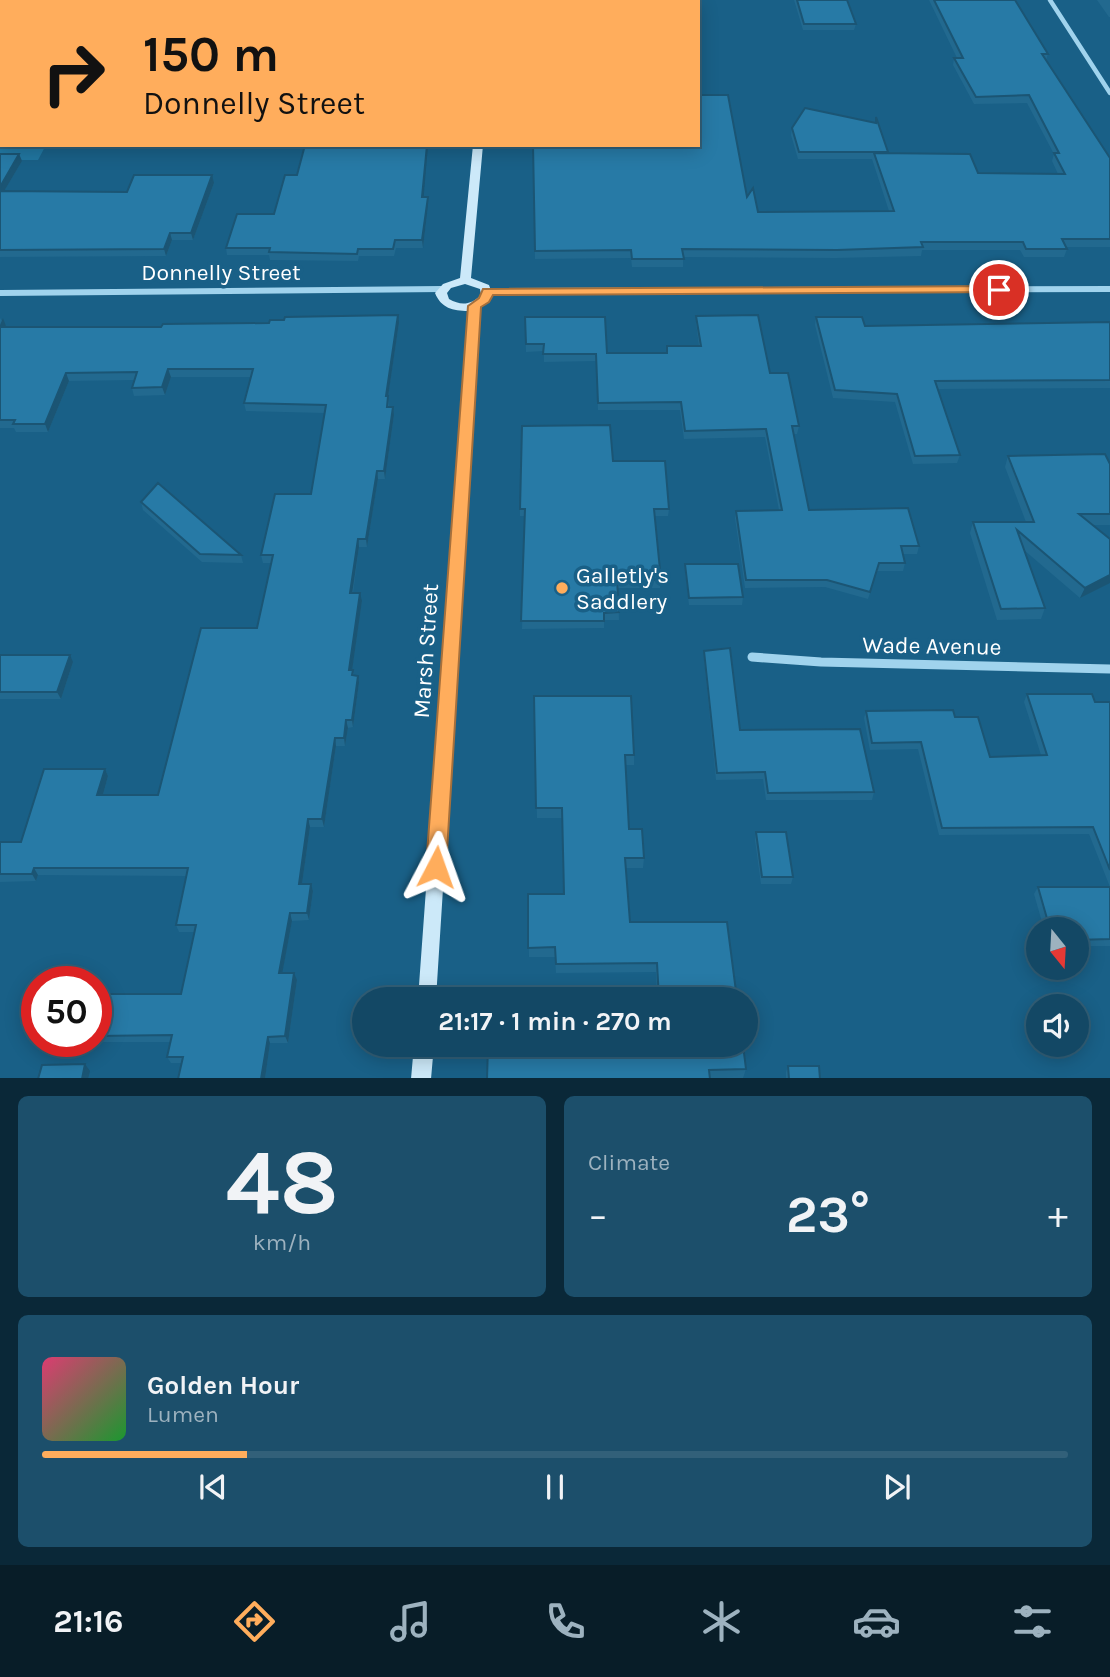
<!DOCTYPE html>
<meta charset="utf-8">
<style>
:root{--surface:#134865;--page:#1c4f6b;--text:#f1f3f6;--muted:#9db2bf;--line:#326079;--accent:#ffad5c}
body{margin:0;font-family:Karla,sans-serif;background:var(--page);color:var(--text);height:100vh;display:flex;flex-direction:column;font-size:26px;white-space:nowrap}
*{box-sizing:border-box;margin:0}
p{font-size:23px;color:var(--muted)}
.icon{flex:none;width:38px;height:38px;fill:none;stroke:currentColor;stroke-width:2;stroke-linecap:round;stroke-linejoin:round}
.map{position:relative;height:1078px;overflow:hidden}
.drawer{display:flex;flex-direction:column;gap:18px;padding:18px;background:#0a2838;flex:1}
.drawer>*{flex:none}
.top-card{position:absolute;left:0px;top:0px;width:700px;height:147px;box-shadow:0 4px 18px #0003,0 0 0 2px var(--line);background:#ffad5c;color:#111;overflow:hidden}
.needle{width:46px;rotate:162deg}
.buttons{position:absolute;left:1026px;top:917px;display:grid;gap:14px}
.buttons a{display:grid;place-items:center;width:63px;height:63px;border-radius:50%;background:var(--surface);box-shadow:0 4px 18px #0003,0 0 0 2px var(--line);font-size:35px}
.speed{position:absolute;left:21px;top:966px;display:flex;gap:14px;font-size:35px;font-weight:700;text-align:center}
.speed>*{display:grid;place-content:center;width:91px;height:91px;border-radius:50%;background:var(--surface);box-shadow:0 4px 18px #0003,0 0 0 2px var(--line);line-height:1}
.speed .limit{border:10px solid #d22;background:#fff;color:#111}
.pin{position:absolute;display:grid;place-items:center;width:60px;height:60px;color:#fff;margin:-30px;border:4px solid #fff;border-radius:50%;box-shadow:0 2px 7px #0007}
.me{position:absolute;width:77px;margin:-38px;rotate:4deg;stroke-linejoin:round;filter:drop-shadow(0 0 5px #0008)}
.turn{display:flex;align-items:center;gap:24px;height:147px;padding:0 28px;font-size:32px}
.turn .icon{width:91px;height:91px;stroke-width:2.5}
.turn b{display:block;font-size:49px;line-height:60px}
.big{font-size:52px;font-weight:700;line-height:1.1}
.drawer .widget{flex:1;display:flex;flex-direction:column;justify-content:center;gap:10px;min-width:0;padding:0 24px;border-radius:10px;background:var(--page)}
.drawer .dial{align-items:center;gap:0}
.dial b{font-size:91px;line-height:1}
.song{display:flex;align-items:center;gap:21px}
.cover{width:84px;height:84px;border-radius:10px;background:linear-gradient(135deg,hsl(340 70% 55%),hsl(130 70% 35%))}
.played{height:7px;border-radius:4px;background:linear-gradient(90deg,var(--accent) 20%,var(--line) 20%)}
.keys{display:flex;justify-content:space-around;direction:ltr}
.heat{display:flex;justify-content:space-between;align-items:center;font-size:38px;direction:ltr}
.drawer .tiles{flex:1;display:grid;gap:18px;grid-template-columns:1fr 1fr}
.widget:last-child{grid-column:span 2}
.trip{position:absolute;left:352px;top:987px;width:406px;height:70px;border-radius:35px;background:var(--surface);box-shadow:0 4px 18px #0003,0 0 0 2px var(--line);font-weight:700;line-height:70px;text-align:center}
.tabs{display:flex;height:112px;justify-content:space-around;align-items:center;background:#081d28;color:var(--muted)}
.tabs .icon{width:49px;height:49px}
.tabs .current{color:var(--accent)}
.tabs b{font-size:32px;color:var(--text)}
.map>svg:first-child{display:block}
.green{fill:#2176a0}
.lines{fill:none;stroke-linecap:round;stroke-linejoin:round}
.stream{fill:#92d1ef;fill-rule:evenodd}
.minor-far2{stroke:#a0d3ed;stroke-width:4.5}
.minor-far1{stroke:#a0d3ed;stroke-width:6}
.minor{stroke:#a0d3ed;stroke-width:9}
.tertiary{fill:#a0d3ed;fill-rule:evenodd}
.secondary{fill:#cce9f9;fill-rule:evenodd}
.wall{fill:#22698f}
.shaded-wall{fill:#1b5574}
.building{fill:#277aa6;stroke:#1b5574;stroke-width:2}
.route{fill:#ffad5c;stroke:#a6703c;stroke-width:2}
.poi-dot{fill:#ffad5c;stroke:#196087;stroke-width:2.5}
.labels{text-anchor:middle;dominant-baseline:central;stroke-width:7;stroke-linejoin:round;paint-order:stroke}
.street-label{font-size:23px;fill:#fff;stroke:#196087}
.poi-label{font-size:23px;fill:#fff;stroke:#196087;text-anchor:start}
</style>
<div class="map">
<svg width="1110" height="1079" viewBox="0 0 1110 1079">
<rect width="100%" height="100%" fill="#196087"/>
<path class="green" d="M0 62 2 145H46L38 160H0Z"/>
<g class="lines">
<path class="stream" d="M244 0 242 2H234L236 0Z
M0 46H2V50H0Z"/>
<path class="minor-far2" d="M1050 0 1110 93"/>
<path class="minor-far1" d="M0 293 443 289"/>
<path class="minor" d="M752 657 821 662 1110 669"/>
<path class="tertiary" d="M1110 286V292L487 294 482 291 487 288Z"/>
<path class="secondary" d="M487 0H495V2H487Z
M473 145H483L471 278 489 285 493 296 480 307 436 999H418L468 311C453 311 441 308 435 293L443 284 460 278ZM465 284 480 289 481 295C471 305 461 306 449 299L447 293 451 288Z
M414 1045H434L431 1079H411Z"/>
</g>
<path class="wall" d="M541 0H639V2H541Z
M794 0H847L856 24 854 30H803Z
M929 0H1015L1048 54 1046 60 1110 158V247H1066L1067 249 1064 257H1024L1020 250H922L921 256 835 258 683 257V267H632L631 258 535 259 533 145 747 197 758 212 889 211 872 159H798L791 135 792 128 875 123 876 117 888 153 978 173 1058 174 1052 161 1054 154 1027 103 974 104 953 65 954 58H957Z
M1097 0H1110V17H1109Z
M305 145H428L423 197 428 205 423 248H396L394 256H359L358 261 270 260 269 255H227L226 248 274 214 297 175Z
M0 154H19L22 161 4 191 127 192 214 183 193 240H172L166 256 0 257Z
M696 316 770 373 799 426 797 434H793L809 510 919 546 917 554H903L905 563 903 571H877L868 599 825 587 745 588 735 518 736 511 779 510 765 437 684 439 680 410H598L596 361 544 362V351L526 352 525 317 607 353H666L667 346H699L696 323Z
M816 317 865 326 1110 322V388L938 389 960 455 957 463 913 464 895 402 833 398 815 325Z
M0 318 6 326V327H161L399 323 388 396 389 407H393L394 415 385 479H378L367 547H359L353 593 362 601 352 670 354 675 358 676 359 683 353 727 348 728 345 746H336L324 827H310L302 884H311L313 891 309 920 292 921 282 973 297 980 288 1043H270L265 1079H178L182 1063H171L167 1057 171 1042H79V1041H96V994H181L194 932H179L176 925 187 876 38 875 36 881 0 882V842H21L105 769 108 776 103 795H158L257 628 271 563H263L261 555 311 494 325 413 246 411 244 403 251 377H171L165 395 134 396 132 388 134 380 69 381 48 432H16L14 428H0Z
M1008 456 1110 464V525H1092L1110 539 1080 598 1024 550 1045 608 1041 619 997 620 970 533 973 522H1026L1005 467Z
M613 461 669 509 668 516H655L661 580 660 588H618L619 620H604V628L522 629 525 516H520V509Z
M141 502 241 555 243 563 202 562 143 510Z
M685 564 743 597 742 605H689L685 572Z
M704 651 740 730 874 792 872 800H766L763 779 716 780 704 659Z
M0 655 73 662 61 699H0Z
M1027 694 1095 702H1110V946H1076V929H1044L1034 894 1038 887H1110L1089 834 939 835 918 749 870 750 864 718 866 711 955 717 990 757 1041 755 1024 702Z
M534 696 634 755V765H625L629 829 644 858 643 868H626L630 922 737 999H657L656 972 556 973 555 957H529L528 894H563L562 818H537Z
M756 832 793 877 791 884H761L755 840Z
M488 1045 746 1069 743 1078H710Z
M788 1066 820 1079H786V1072Z"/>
<path class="shaded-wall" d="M427 145H428L423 205 422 197Z
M19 154 22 161 0 198V187Z
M212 175 214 183 193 240 191 233Z
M428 197V205L423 248 422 240Z
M170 233 172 240 166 256 164 249Z
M398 315 399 323 387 404 386 396Z
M3 318 6 326 2 335 0 330V325Z
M168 369 171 377 165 395 162 387Z
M66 373 69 381 48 432 45 424Z
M393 407 394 415 385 479 384 471Z
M377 471 378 479 367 547 366 539Z
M358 539 359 547 351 601 350 593Z
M1110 575V583L1080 598 1085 588Z
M360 593 362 601 351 678 349 670Z
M70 655 73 662 61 699 57 692Z
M358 676 359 683 353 727 352 720Z
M346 720 348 728 345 746 344 738Z
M335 738 336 746 324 827 322 819Z
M105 769 108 776 101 802 97 795Z
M308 819 310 827 301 891 299 884Z
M34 868 38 875 36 881 32 874Z
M311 884 313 891 309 920 307 913Z
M290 913 292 921 281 980 279 973Z
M294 973 297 980 288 1043 285 1036Z
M268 1037 270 1043 265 1079H261Z
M85 1064 90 1071 88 1079H82Z"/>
<path class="building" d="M541 0H603V2H541Z
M797 0H847L856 24H804Z
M934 0H1015L1048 54H1042L1110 158V239H1062L1067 249H1026L1023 242H921L923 247 837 250 682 249 684 259H632L631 250 535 251 533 145H698V95H728L747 197 753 188 758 212 894 211 874 153 970 154 978 173 1065 174 1054 153H1059L1029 95 976 97 954 58H963Z
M805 108 876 123V117L888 152H799L792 128Z
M305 145H427L422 197H428L422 240H395L393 249H358L357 254 269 252 270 248H226L237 214H274L285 175H297Z
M0 154H19L0 187Z
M134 175H212L191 233H170L164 249 0 250V191L127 192Z
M398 315 386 396H388L387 407H393L384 471H377L366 539H358L350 593H360L349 670H353L352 675 358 676 352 720H346L344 738H335L322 819H308L299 884H311L307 913H290L279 973H294L285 1036 268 1037 261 1079H178L183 1057H167L172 1035 96 1036V994H181L196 925H176L188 868H34L32 874H0V842H21L44 769H105L97 795H158L201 628H257L273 555H261L275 494H311L326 405 244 403 253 369H168L162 387 132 388 137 372 66 373 45 424H13L15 420H0V327H161L163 324 269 323 270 320H284L285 317Z
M758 315 770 373H788L799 426H792L809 510 908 508 919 546H901L905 563H879L870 592 827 580H746L736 511 782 510 766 429 685 431 681 402 598 403 596 354H543L544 344H526L525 317H605L607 353H667V346H701L696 316Z
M816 317H862L865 326 1110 322V380L935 381 960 455 915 456 897 394 835 390Z
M610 425 613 461H665L669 509H654L661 580H617L619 612 604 613V621H521L525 509H520L522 426Z
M1105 454 1110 464V514H1079L1110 539V575L1085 588 1017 530 1045 608 1001 609 973 522H1034L1008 456Z
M158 483 241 555 200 554 141 502Z
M685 564H738L743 597 689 598Z
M730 648 740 730 860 729 874 792 768 793 765 772 717 773 704 651Z
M0 655H70L57 692H0Z
M1027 694H1092L1095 702H1110V870L1093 827 942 828 921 742 872 743 866 711 953 710 955 717H978L990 757 1047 755Z
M534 696H631L634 755H625L629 829H642L644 858H625L630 922H727L737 999H659L657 963 556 964 555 947 528 948V894H564L562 808H536Z
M756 832H786L793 877H762Z
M1038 887H1110V939L1076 940V929H1050Z
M488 1045H743L746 1069 709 1070 710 1079H487Z
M85 1064 82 1079H38L42 1065Z
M788 1066H819L820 1079H789Z"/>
<path class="route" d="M999 286 1006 290 1004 292 493 295 489 302 481 307 446 867 443 874 436 876 429 874 426 867 468 306 479 298 483 289Z"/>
<circle class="poi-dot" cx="562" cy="588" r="7"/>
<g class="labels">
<g class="street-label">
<text x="221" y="272">Donnelly Street</text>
<text transform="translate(932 646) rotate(1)">Wade Avenue</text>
<text transform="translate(426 651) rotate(-86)">Marsh Street</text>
</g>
<g class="poi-label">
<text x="576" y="575">Galletly's<tspan x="576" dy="26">Saddlery</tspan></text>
</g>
</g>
</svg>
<div class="buttons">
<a><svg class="needle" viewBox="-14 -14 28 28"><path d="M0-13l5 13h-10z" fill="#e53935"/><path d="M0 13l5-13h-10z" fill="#9db2bf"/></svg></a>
<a><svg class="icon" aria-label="sound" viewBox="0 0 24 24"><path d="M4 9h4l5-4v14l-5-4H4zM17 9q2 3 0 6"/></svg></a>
</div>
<div class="speed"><div class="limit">50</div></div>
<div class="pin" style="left:999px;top:290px;background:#d93025"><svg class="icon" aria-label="arrive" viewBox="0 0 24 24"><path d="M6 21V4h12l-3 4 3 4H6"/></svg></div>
<svg class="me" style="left:436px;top:867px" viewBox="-20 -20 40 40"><path d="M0-17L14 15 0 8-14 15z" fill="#ffad5c" stroke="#fff" stroke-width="4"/></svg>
<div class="trip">21:17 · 1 min · 270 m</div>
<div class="top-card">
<div class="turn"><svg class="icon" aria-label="right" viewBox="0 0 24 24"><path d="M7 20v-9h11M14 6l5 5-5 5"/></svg><div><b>150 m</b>Donnelly Street</div></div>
</div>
</div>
<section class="drawer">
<div class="tiles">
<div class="widget dial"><b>48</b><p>km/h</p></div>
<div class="widget"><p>Climate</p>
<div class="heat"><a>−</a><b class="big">23°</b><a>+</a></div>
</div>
<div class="widget">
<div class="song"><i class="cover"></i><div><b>Golden Hour</b><p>Lumen</p></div></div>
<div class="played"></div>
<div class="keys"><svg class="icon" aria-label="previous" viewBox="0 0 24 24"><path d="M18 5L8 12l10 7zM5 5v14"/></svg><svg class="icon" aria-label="pause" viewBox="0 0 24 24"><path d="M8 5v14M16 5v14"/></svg><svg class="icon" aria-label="next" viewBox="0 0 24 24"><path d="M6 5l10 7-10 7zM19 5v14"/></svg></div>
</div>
</div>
</section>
<nav class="tabs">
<b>21:16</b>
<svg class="icon current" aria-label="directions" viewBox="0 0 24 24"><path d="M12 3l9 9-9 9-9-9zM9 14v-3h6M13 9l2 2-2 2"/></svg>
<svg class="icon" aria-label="music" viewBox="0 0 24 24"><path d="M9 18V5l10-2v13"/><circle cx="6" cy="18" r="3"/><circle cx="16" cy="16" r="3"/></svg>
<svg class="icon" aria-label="phone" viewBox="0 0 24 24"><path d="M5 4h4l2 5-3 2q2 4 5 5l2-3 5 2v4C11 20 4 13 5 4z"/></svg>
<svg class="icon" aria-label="climate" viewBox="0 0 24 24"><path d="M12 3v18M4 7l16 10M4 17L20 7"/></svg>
<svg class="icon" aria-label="car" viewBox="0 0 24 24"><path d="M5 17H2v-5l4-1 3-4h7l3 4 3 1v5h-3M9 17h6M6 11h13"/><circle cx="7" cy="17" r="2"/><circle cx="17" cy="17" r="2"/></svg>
<svg class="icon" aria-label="filters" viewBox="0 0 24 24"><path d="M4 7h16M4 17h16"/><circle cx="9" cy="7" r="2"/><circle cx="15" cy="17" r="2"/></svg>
</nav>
